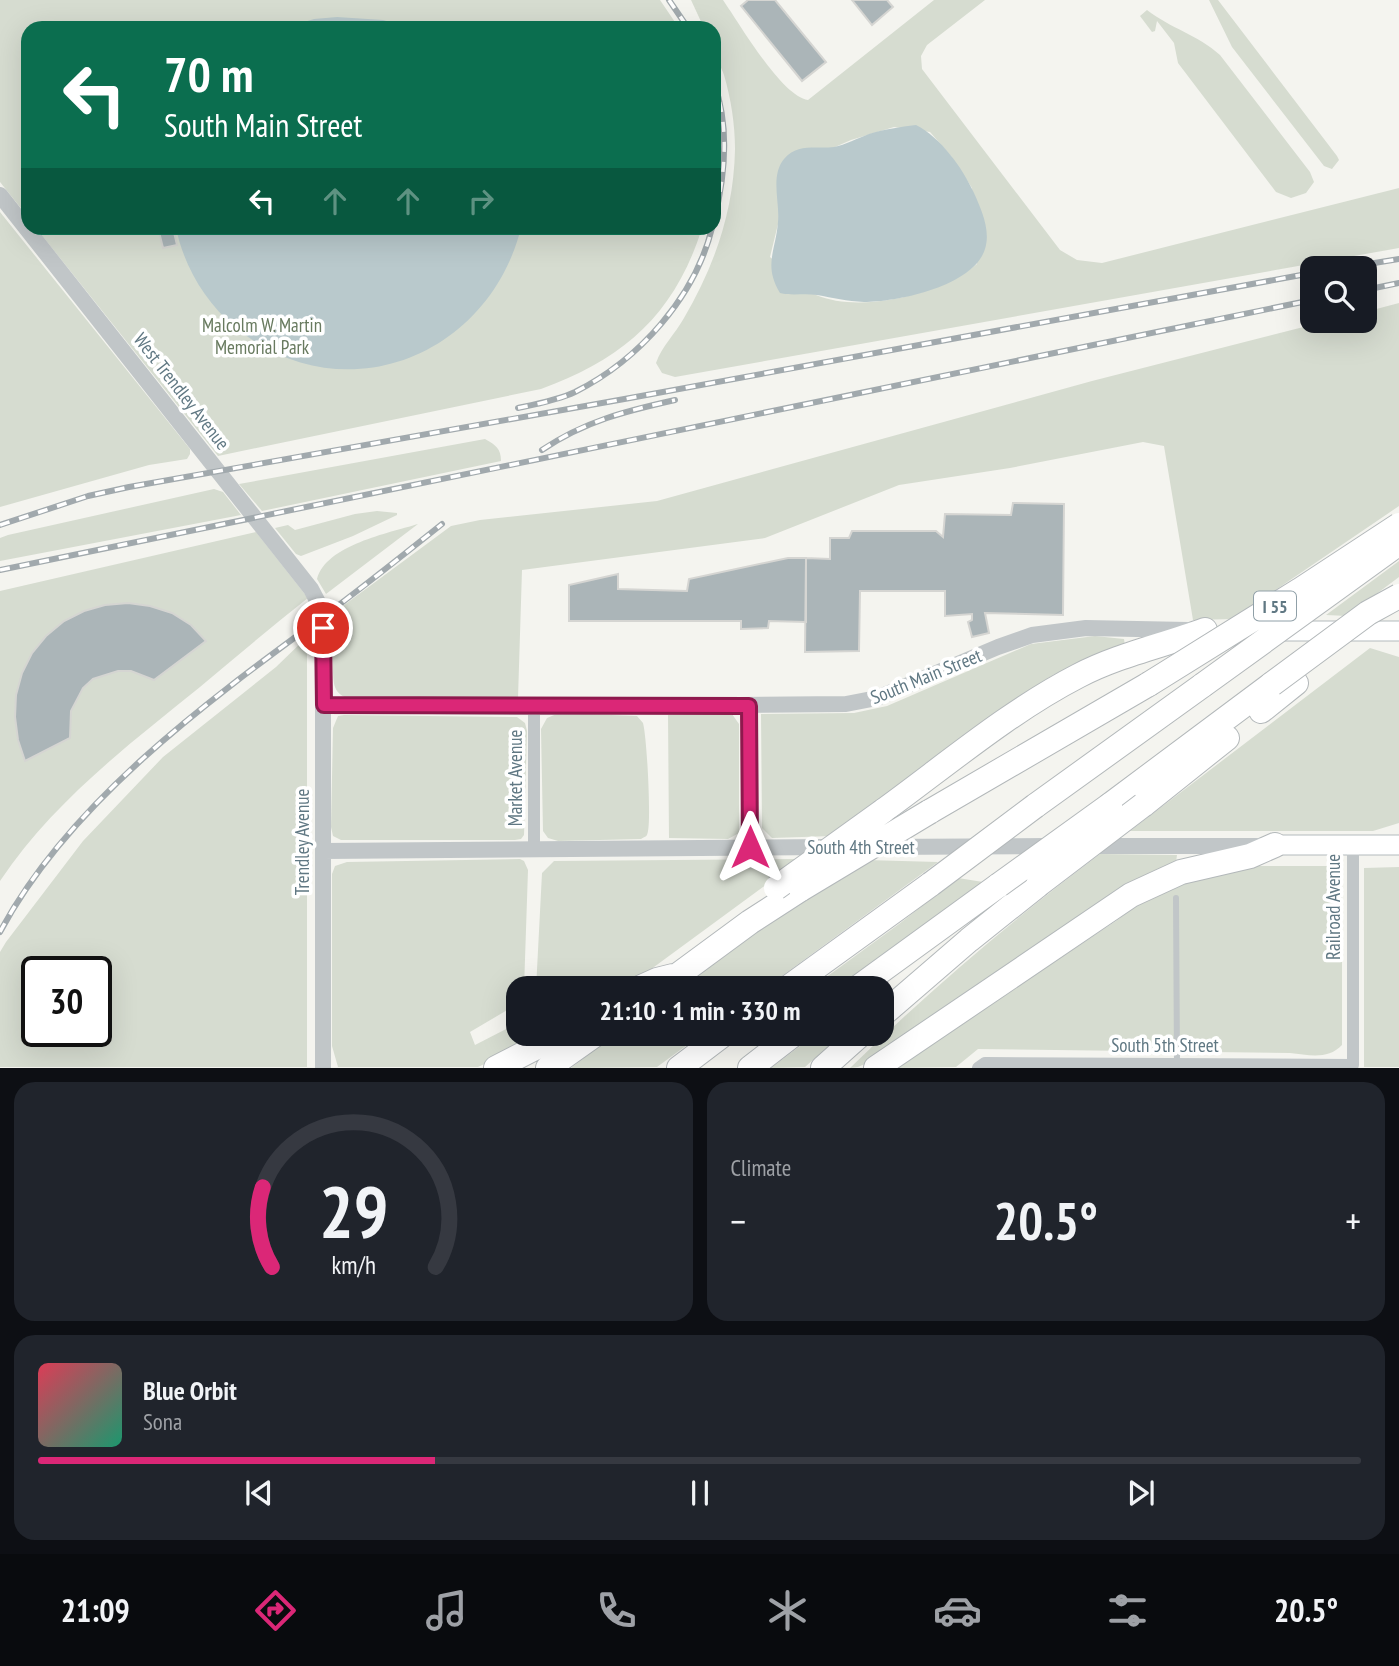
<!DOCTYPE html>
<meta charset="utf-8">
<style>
:root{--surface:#171b24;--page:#20242c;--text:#f1f3f6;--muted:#9ea1a6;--line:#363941;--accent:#db2777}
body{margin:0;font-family:"PT Sans Narrow",sans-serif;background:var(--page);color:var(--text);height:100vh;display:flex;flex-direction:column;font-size:26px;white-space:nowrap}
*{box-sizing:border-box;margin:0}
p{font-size:23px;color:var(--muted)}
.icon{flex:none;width:38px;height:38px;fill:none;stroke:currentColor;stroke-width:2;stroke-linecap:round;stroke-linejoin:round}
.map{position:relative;height:1068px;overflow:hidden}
.details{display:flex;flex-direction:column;gap:14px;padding:14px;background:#0d0f14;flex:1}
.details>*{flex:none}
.banner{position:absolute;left:21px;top:21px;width:700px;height:214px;border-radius:21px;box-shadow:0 7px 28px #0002;background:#0b6e4f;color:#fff;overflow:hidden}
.controls{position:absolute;left:1300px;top:256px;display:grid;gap:14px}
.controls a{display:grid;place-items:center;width:77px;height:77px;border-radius:14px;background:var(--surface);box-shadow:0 7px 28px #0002;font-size:35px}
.speed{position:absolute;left:21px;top:956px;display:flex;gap:14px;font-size:35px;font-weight:700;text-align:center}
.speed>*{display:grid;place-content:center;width:91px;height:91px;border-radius:50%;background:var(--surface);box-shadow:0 7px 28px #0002;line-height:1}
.speed .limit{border:4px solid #111;border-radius:10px;background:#fff;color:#111}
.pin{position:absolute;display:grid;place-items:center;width:60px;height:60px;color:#fff;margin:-30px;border:4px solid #fff;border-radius:50%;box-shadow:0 2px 7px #0007}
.me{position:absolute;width:77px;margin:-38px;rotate:0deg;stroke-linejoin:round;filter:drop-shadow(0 0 5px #0008)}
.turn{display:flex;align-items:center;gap:24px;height:147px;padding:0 28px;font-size:32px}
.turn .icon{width:91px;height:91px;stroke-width:2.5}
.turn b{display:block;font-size:49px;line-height:60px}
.lanes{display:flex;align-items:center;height:66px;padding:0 28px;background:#0003;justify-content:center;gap:35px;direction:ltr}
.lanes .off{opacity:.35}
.big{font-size:52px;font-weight:700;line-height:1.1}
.details .tile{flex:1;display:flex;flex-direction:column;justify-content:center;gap:10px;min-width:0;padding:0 24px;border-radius:21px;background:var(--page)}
.details .dial{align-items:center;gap:0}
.dial svg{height:182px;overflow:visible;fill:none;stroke:var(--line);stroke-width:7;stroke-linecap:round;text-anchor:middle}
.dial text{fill:var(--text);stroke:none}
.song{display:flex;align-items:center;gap:21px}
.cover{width:84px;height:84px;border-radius:10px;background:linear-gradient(135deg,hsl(350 70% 55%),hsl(160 70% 35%))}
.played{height:7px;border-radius:4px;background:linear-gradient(90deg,var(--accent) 30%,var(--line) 30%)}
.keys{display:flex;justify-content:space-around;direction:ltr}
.heat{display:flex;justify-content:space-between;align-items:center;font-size:38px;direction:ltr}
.details .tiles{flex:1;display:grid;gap:14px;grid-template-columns:1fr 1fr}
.tile:last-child{grid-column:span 2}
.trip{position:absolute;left:506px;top:976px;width:388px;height:70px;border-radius:21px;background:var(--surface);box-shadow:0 7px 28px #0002;font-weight:700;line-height:70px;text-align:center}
.tab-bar{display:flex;height:112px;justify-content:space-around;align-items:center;background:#090b0e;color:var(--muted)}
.tab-bar .icon{width:49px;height:49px}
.tab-bar .selected{color:var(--accent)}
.tab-bar b{font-size:32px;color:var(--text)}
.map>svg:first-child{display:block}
.green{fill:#d6dcd0;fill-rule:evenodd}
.water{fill:#b9c9cc}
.building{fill:#abb5b8;stroke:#d5d5d2;stroke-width:2}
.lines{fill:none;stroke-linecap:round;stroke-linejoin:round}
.secondary-casing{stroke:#b3babd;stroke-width:21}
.motorway-casing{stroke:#b3b8ba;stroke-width:26}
.service{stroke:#c1c6c8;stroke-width:6}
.minor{stroke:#c1c6c8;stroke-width:12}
.tertiary{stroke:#c1c6c8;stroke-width:16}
.secondary{stroke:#fff;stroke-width:19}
.motorway{stroke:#fff;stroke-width:24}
.rail-casing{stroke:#a1a9ad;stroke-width:6}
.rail{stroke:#fff;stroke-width:3.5;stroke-dasharray:10;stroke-linecap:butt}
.motorway-bridge-casing{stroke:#b3b8ba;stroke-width:26;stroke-linecap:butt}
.motorway-bridge{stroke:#fff;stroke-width:24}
.route-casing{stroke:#8e194d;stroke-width:18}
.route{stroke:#db2777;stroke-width:12}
.labels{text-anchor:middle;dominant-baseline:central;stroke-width:7;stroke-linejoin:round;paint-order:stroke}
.shield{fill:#fff;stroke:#90a0a8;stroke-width:2}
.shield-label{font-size:18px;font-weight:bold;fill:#607883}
.park-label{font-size:19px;fill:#687a5f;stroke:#fff}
.street-label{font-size:19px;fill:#607883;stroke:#fff}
</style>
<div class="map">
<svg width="1399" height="1068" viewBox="0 0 1399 1068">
<rect width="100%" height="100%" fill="#f4f4ef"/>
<path class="green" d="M0 0H660L679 28H28V217L0 182Z
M691 0H723C739 23 782 97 808 100L934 0H985L927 45 921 56 922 69 1060 250 1077 260 1102 263 1399 188V248L675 377 662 373 656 363C662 346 675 334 684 318 715 265 734 210 735 149 735 124 731 99 724 75 721 66 715 58 714 50 713 43 714 35 714 28H704ZM894 127 930 132 951 156 972 188 977 264C941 294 861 314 816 295 802 289 783 268 770 257L779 220 778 172 851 140Z
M1209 0H1218L1337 156 1339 160 1332 169 1324 166 1232 47Z
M1147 10C1170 28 1198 35 1220 55L1310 172 1314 182 1306 193 1291 198 1276 192 1178 63 1174 43 1157 21 1155 31 1152 32 1140 16Z
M0 212 190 449V454L187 459 149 465 0 507Z
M36 228H702C675 314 624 359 541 389L218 456Z
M1399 303V506L1233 619 1193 620 1164 446 1143 442 1010 468 899 485 765 538 522 570 518 698H347C342 696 337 693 335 687 331 678 334 630 332 614L451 526 480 520 657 501 1092 381 1331 320H1365V312Z
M485 439C496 445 501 449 501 461L262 511 239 484Z
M214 489 223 492 241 515 0 561V538L8 535Z
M377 511 397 513V515L353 536 301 556 296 554 275 528 288 525 295 530 355 514Z
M418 524 326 594 317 579C326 545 389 533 418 524Z
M256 532 308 598C271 627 236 657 200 687 127 746 53 802 0 881V591Z
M1399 561V577L1347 616 1326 615Z
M1095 636 1124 639 1125 646 1088 659 1053 675 1014 700 832 836 772 838 762 828 761 714 854 713 887 706 1031 644Z
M307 637V1067H0V952L6 942 83 841 163 757 276 667ZM37 971H96V1031H37Z
M1370 648 1399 657V823L1373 831H1130Z
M559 713 637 716 643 723C647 738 651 817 648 831 647 837 646 836 641 839L558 841 548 838 543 831 541 729 547 718Z
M732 714 739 724V833L728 839 669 838 668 715Z
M344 715 517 717 525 723 527 731 524 835 521 839 515 840H341L333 836 331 827 333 728 338 716Z
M1100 854 1177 855 1176 862 867 1063 858 1067 850 1068C929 991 1012 920 1100 854Z
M520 859 524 861 528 870 524 989H518V1002L509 1009 470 1032 475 1045 518 1023V1034H547L478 1067H338L332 1046V874L335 866 347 862Z
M801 859 624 989H536L542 873 554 861Z
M866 860 938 862 764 989H677L761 928Z
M1249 866H1342V1045C1328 1060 1309 1055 1290 1053L978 1049 956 1067 894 1068 1116 921 1153 893 1181 878Z
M1399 867V1067H1364V868Z
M958 878 983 882 841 989H810L899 924Z
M615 1034H702L657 1067 571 1068Z
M816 1034H842L805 1067 771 1068Z"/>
<path class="water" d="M337 17 383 20 410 28H285L314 19Z
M916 125C941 138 962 167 974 193 981 209 991 230 985 249 974 286 897 302 864 302 847 301 833 298 817 295 804 293 792 296 780 293 763 265 776 250 778 222 780 202 770 176 784 159 797 143 816 149 834 147 845 145 858 138 869 134 885 129 900 127 916 125Z
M176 228H521C488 358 341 415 235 327 205 302 184 266 176 228Z"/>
<path class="building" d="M748 0H775L826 62 802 81 741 6Z
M852 0H887L893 7 872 25Z
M158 228H173L177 245 163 248Z
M1013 503 1064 504 1063 615 985 613 989 633 972 637 968 622 972 620V614L945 616V591H860L859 651 805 652 806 558 830 559V538H849L852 531H936L943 537 945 514 1011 515Z
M788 558H806V622L769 621 768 628 741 629V621H569V585L618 574V589L687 591 689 579Z
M128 603 150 606 172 613 191 625 206 641 154 680 131 671H118L93 679 83 688 71 711 70 738 25 761 18 740 15 717 16 695 22 673 32 653 46 636 64 621 84 611 105 605Z"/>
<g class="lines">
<defs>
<path id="secondary" d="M1274 631H1399
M1275 845H1399"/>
<path id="motorway" d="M1261 711 1296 683
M1110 805 1272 684
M1143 805 1227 738
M1035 806 1203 685
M883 811C945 766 1010 711 1078 676 1118 655 1162 646 1205 630
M929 812 1149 684
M637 989 657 980 673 976
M659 989 750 922 801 889
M786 989 931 884
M856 989 999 885
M882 1015 969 940 1038 885
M496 1068 562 1034
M548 1068 596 1034
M679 1068 724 1034
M750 1068 794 1034
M823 1068 861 1034
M876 1068 1131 895 1181 872 1250 856 1275 845"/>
</defs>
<use href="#secondary" class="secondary-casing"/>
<use href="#motorway" class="motorway-casing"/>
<path class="service" d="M1176 898 1177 1064"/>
<path class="minor" d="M749 706 750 847
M534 849V707
M978 1068 985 1063 1353 1065V844"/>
<path class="tertiary" d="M0 195 311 589 321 608 323 628V1068
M324 705 534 707 846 704 877 698 998 647 1032 635 1086 628 1188 630
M1088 846H1262
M875 847 1052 846
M323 851 831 847"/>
<use href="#secondary" class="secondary"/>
<use href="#motorway" class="motorway"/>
<defs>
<path id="rail" d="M669 0 688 28
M714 83C730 127 725 177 714 221
M1344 268 1399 259
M1365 290 1399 283
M518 408C537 404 558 400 575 392 639 360 695 297 712 228
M542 450C585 421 626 411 675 400
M0 525 88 496 129 487 630 398 1312 273
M0 570 1312 300
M0 932C68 804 205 703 320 619 362 588 402 556 442 524"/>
</defs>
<use href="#rail" class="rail-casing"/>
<use href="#rail" class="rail"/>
<defs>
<path id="motorway-bridge" d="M1149 684 1300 590 1399 525
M1272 684 1368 613 1399 596
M1203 685 1398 544
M931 884 1035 806
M999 885 1110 805
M1038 885 1143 805
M776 888 883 811
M801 889 929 812"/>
</defs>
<use href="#motorway-bridge" class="motorway-bridge-casing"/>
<use href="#motorway-bridge" class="motorway-bridge"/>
</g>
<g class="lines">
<defs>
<path id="route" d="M323 628 324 705 749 706 750 847"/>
</defs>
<use href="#route" class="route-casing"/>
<use href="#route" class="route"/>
</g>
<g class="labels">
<rect class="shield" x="1254" y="591.5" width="42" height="29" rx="5"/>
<g class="shield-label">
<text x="1275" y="606">I 55</text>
</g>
<g class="park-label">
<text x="262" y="325">Malcolm W. Martin<tspan x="262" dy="22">Memorial Park</tspan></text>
</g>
<g class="street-label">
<text transform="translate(182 391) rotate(52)">West Trendley Avenue</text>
<text transform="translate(926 676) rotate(-22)">South Main Street</text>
<text transform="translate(515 778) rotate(-90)">Market Avenue</text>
<text transform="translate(302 842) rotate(-90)">Trendley Avenue</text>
<text x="861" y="847">South 4th Street</text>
<text transform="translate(1333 907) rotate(-90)">Railroad Avenue</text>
<text x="1165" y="1045">South 5th Street</text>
</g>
</g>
</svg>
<div class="controls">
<a><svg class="icon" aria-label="search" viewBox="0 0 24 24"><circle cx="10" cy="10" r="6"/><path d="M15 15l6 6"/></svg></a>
</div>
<div class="speed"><div class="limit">30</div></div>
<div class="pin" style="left:323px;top:628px;background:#d93025"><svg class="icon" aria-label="arrive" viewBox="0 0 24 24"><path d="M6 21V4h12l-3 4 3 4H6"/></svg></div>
<svg class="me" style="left:750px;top:847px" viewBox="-20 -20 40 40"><path d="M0-17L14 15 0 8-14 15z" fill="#db2777" stroke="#fff" stroke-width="4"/></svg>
<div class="trip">21:10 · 1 min · 330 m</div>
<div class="banner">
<div class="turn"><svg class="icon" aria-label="left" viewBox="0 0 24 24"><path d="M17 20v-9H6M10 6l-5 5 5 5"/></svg><div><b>70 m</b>South Main Street</div></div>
<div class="lanes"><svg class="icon" aria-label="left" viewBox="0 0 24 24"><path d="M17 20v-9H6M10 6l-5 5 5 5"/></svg><svg class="icon off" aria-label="ahead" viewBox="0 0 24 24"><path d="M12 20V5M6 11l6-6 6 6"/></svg><svg class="icon off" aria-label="ahead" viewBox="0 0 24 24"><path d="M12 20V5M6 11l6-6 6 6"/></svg><svg class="icon off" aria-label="right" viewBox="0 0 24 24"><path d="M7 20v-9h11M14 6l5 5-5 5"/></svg></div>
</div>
</div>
<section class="details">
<div class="tiles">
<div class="tile dial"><svg viewBox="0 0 100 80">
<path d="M14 69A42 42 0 1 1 86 69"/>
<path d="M14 69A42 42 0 0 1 10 34" stroke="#db2777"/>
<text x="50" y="56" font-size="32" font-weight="700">29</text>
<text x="50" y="72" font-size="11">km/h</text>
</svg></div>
<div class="tile"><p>Climate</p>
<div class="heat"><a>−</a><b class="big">20.5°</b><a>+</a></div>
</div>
<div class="tile">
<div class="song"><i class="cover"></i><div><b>Blue Orbit</b><p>Sona</p></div></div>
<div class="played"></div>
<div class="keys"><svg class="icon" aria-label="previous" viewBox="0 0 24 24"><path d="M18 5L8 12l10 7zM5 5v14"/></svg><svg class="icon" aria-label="pause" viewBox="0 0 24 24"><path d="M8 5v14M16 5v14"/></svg><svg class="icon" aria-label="next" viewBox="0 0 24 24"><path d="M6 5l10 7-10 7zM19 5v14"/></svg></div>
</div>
</div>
</section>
<nav class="tab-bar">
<b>21:09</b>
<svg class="icon selected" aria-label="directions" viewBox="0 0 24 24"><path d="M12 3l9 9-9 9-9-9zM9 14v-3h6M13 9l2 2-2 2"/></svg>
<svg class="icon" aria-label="music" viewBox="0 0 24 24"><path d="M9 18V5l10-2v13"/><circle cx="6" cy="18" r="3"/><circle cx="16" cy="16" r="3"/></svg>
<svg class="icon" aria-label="phone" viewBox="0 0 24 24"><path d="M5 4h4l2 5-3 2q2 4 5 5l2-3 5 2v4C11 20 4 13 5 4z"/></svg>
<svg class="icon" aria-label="climate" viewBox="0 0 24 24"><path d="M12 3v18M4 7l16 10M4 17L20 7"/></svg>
<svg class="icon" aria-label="car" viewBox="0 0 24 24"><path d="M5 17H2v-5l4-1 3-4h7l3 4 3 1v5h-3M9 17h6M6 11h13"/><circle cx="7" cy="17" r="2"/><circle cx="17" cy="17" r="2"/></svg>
<svg class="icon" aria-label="filters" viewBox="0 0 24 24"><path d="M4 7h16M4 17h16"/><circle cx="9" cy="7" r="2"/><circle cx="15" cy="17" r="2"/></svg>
<b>20.5°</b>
</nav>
